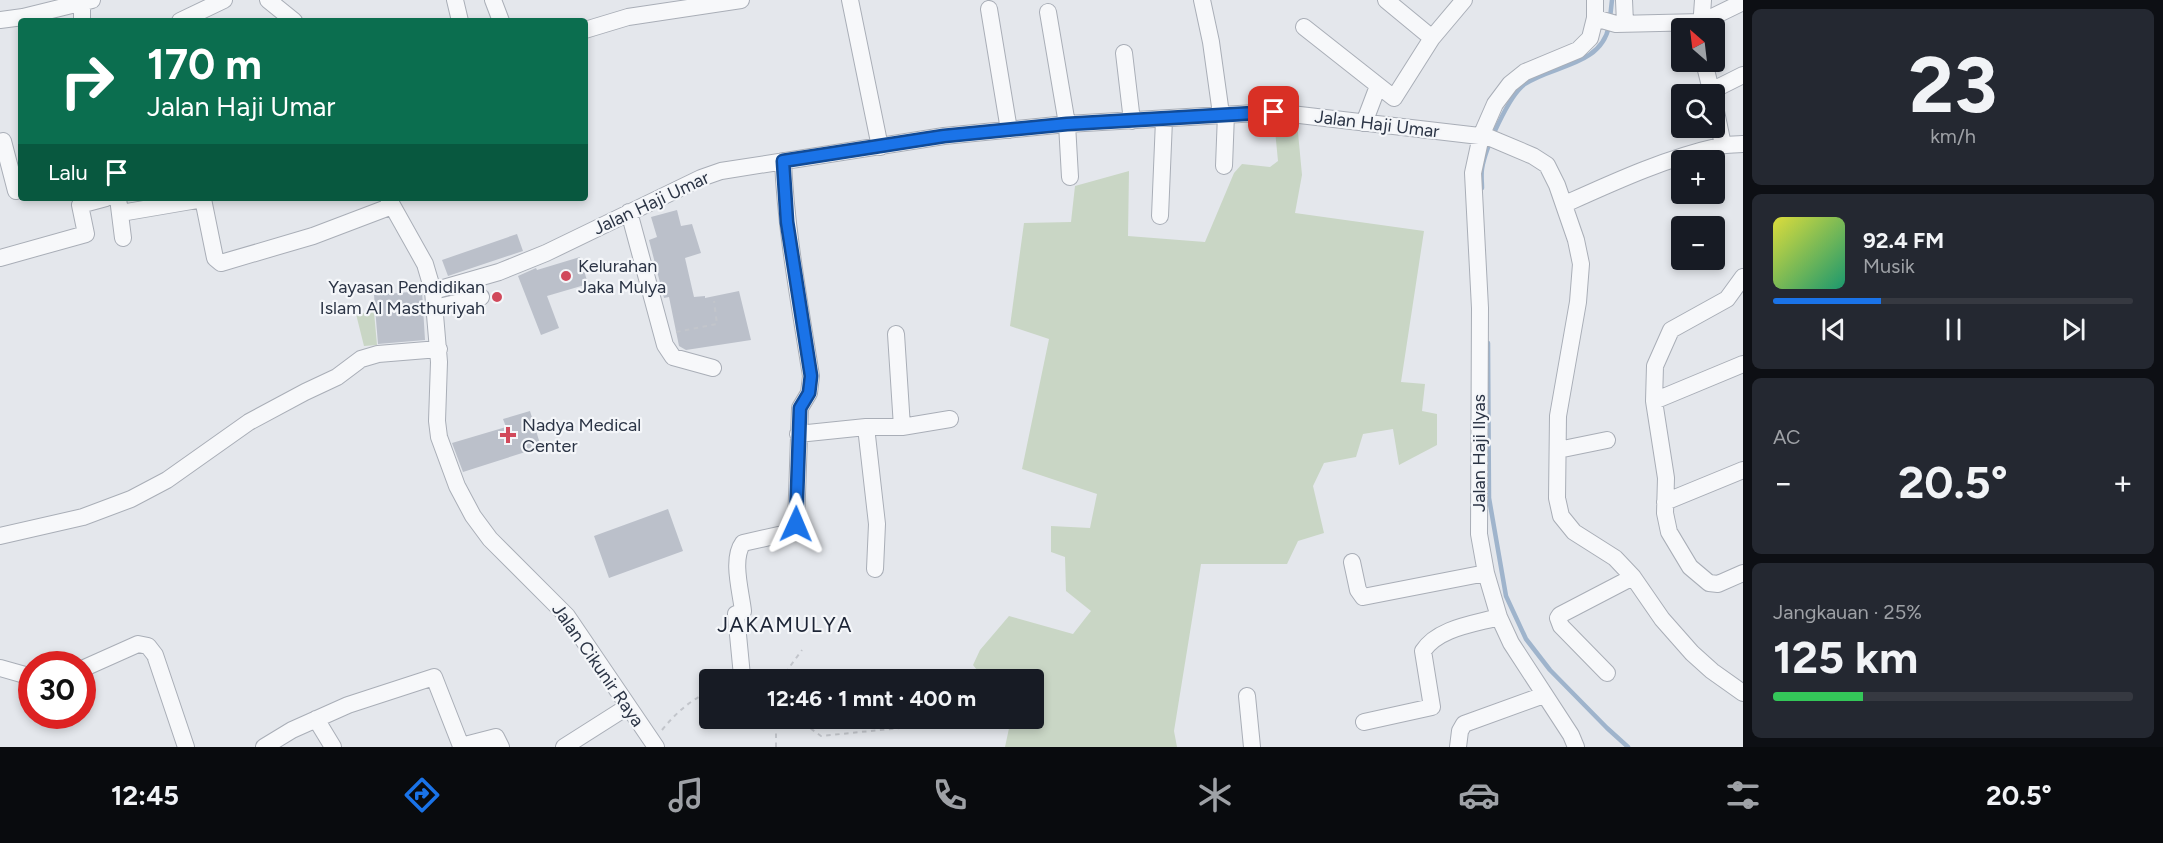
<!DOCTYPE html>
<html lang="id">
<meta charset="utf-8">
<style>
:root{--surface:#171b24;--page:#242831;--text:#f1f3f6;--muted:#9ea1a6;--line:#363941;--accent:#1a73e8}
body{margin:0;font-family:Figtree,sans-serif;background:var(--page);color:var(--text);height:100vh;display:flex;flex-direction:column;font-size:22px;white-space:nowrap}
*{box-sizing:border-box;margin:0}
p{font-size:20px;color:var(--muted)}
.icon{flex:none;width:33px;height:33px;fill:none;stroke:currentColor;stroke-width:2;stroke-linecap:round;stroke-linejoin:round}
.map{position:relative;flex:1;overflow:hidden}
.drawer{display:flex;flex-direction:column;gap:9px;padding:9px;background:#0d0f14;width:420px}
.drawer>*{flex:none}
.guide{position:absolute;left:18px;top:18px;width:570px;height:183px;border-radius:6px;box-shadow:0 3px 9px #0003;background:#0b6e4f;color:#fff;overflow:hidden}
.needle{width:39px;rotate:332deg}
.fabs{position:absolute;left:1671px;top:18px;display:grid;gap:12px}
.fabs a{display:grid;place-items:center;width:54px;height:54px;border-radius:6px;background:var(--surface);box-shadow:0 3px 9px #0003;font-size:30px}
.speed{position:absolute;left:18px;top:651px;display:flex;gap:12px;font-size:30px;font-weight:700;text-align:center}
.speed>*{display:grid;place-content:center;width:78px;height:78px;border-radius:50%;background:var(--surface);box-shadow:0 3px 9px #0003;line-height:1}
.speed .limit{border:9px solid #d22;background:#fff;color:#111}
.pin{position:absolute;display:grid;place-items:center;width:51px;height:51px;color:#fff;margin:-26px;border-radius:12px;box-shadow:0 3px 9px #0006}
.me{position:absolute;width:66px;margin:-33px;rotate:1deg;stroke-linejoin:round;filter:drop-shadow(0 0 4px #0008)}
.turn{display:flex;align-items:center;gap:21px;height:126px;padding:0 30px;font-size:27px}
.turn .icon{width:78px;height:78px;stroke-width:2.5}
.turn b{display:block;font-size:42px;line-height:51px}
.then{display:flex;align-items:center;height:57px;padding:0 30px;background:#0003;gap:12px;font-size:22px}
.big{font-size:45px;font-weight:700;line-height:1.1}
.drawer .card{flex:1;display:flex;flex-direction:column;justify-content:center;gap:9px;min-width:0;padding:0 21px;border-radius:9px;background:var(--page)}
.drawer .dial{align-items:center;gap:0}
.dial b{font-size:78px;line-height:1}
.song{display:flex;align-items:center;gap:18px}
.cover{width:72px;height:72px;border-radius:9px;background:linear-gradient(135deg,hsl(60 70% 55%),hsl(160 70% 35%))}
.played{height:6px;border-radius:3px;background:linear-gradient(90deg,var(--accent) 30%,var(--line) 30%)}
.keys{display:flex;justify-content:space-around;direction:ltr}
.heat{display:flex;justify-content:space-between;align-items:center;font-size:33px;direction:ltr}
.charge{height:9px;border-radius:4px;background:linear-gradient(90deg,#34c759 25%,var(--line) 0)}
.trip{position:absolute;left:699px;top:669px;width:345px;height:60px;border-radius:6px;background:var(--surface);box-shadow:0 3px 9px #0003;font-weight:700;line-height:60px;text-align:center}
.dock{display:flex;height:96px;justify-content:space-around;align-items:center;background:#090b0e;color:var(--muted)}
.dock .icon{width:42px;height:42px}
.dock .selected{color:var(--accent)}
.dock b{font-size:27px;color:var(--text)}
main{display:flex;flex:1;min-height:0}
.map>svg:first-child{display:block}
.green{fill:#c9d6c5}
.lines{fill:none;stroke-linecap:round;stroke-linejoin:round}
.stream{stroke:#9fb4cc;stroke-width:4.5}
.building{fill:#bbc0ca}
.minor-casing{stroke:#a9aeb7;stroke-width:18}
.path{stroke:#c2c5cb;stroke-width:2;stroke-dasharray:4.5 4.5;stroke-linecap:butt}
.minor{stroke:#f7f8fa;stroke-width:16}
.route-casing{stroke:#114b97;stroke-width:15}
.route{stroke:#1a73e8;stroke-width:10}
.poi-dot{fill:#d1495b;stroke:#f4f6f9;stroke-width:2}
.labels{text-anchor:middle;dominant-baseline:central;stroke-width:4.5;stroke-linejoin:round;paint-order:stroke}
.street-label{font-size:18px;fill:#2b3445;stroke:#f4f6f9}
.poi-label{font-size:18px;fill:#2b3445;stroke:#f4f6f9;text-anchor:start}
.quarter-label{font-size:21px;letter-spacing:1.5px;fill:#1d2536;stroke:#f4f6f9}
</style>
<main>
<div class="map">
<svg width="1743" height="747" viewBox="0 0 1743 747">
<rect width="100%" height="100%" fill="#e4e7ec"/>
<path class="green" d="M1274 120 1297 122 1302 175 1295 213 1424 231 1401 382 1425 384 1422 411 1437 414V445L1399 465 1393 429 1363 434 1356 457 1324 463 1313 486 1324 533 1298 541 1287 564H1201L1174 731 1177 747H1005L1011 719 1034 718V680L984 679 973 665 980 650 1009 616 1073 634 1091 611 1066 591 1065 557 1051 552V526L1090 528 1097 494 1022 469 1049 339 1010 326 1024 223 1071 222 1075 186 1129 171 1128 236 1205 242 1234 173 1242 164 1270 167 1278 161Z
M374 312 377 345 364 346 356 314Z"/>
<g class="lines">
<path class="stream" d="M1610 18 1612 0
M1482 188C1482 182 1481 175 1482 169 1485 149 1509 95 1525 84 1553 65 1601 66 1609 26
M1488 343 1489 498 1506 596 1526 639 1550 670 1607 728 1628 747"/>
</g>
<path class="building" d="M677 210 681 226 692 224 701 253 685 258 694 297 705 296V298L739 291 751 340 686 350 679 346 669 297 664 298 649 240 657 237 651 217Z
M517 234 523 251 448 276 442 260Z
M580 257 588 284 547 296 559 328 541 335 518 276 536 268 537 270Z
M422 291 425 340 378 344 374 295Z
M530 411 541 447 463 472 452 443 506 427 503 419Z
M668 509 683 551 609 578 594 536Z"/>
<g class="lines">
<defs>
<path id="minor" d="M268 0 294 21
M455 0 460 21
M493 0 501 21
M850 0 880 147
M1202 0 1211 42 1221 114
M1386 0 1432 38
M1624 0 1625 23
M82 4V21
M989 9 1009 130
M1048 12 1067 124 1070 177
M1595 18 1616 24 1702 22 1743 2
M0 20 23 17 92 0
M180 21 224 0
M1304 27 1394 98 1432 38 1464 0
M1701 28 1703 0
M585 30 628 17 741 0
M1124 53 1132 121
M1704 62 1712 94
M1711 91 1743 75
M1714 102 1723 145
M1364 123 1378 86
M0 142 3 141 16 191
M1224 166 1226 114
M118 198 123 238
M388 198 425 264 433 291 439 362 437 421 439 437 457 486 473 516 490 539 567 616 656 747
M1565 204C1616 181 1666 158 1720 146 1727 144 1735 145 1743 144
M629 212 665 345 673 357 713 368
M121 213 203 199 215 258 221 263 313 236 392 206
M1160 216 1164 120
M0 258 86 234 80 205 106 198
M1743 277 1727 299 1671 330 1655 366 1654 401 1666 478 1665 513 1669 532 1690 567 1709 583 1718 584 1743 573
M433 291 499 272 546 253 701 178 721 171 944 136 1067 124 1274 112 1488 137 1533 156 1547 165 1557 185 1576 240 1581 264 1578 302 1558 416 1557 498 1561 516 1574 532 1615 558 1633 577 1662 619 1692 653 1712 671 1743 693
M435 308 481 297
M896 334 902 427
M1654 401 1743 364
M866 427H902L950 419
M798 434 866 427 877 524 875 569
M1558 450 1607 440
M1665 502 1743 470
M0 536 83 517 131 499 167 480 249 422 305 392 337 377 361 359 378 354 439 349
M1352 562 1358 590 1363 597 1486 573
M0 668 32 677
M82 669 138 644 148 646 155 655 186 747
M1607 673 1561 626 1558 618 1560 615 1633 577
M742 676 736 614 743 611C741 592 731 559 743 543L783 534 796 524 800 408 809 393 811 376C800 305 786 233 783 161
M1247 696 1252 747
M316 719 333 747
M1364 722 1432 707 1423 651C1438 628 1474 624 1499 617
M264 747 292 730 348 705 434 677 461 746 496 737 501 747
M564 747 627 707
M1458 747 1460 731 1464 724 1544 695
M1576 747 1571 735 1511 643 1499 617 1486 573 1479 534 1480 308 1473 173 1481 136 1495 104 1510 84 1525 72 1578 50 1590 38 1595 18V0"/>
</defs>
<use href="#minor" class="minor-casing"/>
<path class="path" d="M676 332 717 324 714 301
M780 680 802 650
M796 718 821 736 930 725 945 718
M662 730C676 713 689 701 710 691
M776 747V718"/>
<use href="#minor" class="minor"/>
</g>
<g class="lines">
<defs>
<path id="route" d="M796 524 800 408 809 393 811 376 787 222 783 161 944 136 1067 124 1274 112"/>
</defs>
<use href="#route" class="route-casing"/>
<use href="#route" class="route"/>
</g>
<g class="poi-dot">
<circle cx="566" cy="276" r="6"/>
<circle cx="497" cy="297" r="6"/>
<path d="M505 426h6v6h6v6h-6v6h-6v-6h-6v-6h6z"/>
</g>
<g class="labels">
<g class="street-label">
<text transform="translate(1377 124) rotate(7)">Jalan Haji Umar</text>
<text transform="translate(651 203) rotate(-25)">Jalan Haji Umar</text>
<text transform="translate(1479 453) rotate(-90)">Jalan Haji Ilyas</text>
<text transform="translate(598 665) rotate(55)">Jalan Cikunir Raya</text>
</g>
<g class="poi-label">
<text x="578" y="266">Kelurahan<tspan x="578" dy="21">Jaka Mulya</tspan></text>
<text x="485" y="287" text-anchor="end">Yayasan Pendidikan<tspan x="485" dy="21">Islam Al Masthuriyah</tspan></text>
<text x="522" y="425">Nadya Medical<tspan x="522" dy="21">Center</tspan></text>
</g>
<g class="quarter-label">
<text x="785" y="624">JAKAMULYA</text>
</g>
</g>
</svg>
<div class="fabs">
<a><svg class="needle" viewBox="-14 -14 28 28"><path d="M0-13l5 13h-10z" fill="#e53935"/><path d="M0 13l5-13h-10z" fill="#9ea1a6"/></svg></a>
<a><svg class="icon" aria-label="search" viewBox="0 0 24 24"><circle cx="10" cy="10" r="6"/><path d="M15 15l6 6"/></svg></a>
<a>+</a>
<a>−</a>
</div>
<div class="speed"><div class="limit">30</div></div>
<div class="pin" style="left:1274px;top:112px;background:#d93025"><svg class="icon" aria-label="arrive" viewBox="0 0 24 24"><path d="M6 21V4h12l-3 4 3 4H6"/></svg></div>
<svg class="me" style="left:796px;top:524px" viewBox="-20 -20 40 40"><path d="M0-17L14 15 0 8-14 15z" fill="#1a73e8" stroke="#fff" stroke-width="4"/></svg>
<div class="trip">12:46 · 1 mnt · 400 m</div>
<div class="guide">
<div class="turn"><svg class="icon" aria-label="right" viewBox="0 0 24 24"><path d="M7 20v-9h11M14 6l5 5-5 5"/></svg><div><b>170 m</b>Jalan Haji Umar</div></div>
<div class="then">Lalu<svg class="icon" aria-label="arrive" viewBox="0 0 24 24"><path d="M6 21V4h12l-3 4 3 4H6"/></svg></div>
</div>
</div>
<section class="drawer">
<div class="card dial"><b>23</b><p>km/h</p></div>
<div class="card">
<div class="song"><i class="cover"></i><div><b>92.4 FM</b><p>Musik</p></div></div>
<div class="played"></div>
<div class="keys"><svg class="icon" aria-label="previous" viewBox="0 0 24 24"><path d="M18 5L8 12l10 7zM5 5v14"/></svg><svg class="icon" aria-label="pause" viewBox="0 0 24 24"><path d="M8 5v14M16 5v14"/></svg><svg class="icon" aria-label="next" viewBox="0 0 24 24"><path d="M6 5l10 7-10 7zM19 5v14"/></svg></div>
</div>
<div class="card"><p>AC</p>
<div class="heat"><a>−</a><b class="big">20.5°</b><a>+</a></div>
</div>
<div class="card"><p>Jangkauan · 25%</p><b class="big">125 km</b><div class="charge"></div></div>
</section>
</main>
<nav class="dock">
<b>12:45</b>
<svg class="icon selected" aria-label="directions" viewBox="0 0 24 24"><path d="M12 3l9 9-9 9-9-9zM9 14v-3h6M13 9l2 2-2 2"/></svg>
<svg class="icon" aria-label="music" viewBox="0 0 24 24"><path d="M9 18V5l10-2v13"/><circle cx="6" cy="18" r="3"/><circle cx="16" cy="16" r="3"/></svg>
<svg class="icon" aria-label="phone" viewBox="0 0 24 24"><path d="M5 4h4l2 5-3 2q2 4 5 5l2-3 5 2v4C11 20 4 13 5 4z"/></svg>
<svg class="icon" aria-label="climate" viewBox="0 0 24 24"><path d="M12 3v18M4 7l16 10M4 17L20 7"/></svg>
<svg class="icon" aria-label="car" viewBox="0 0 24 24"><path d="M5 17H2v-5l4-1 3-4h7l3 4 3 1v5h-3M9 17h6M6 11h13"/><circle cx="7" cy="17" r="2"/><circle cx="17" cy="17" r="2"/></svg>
<svg class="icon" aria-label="filters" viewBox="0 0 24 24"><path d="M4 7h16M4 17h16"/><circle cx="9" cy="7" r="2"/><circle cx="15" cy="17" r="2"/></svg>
<b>20.5°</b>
</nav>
